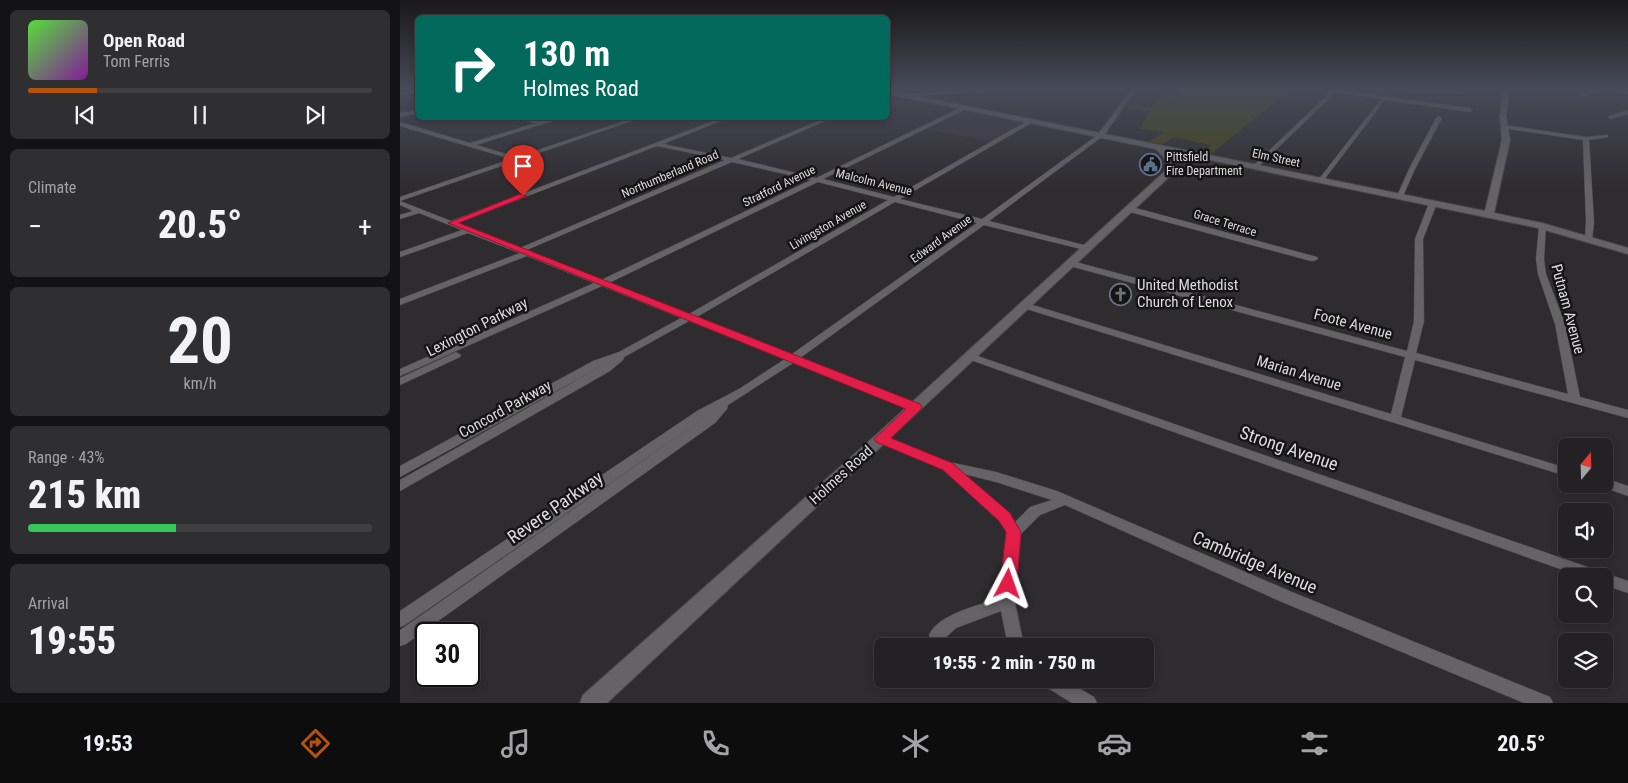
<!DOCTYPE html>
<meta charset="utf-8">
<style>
:root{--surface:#232124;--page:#2f2e31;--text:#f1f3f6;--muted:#a3a3a6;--line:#403e41;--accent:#b45309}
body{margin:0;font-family:"Roboto Condensed",sans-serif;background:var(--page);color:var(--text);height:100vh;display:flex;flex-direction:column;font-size:19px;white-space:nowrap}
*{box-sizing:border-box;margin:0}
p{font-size:16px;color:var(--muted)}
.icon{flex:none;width:28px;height:28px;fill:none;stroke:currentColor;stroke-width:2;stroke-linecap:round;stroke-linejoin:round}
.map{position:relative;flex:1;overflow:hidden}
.side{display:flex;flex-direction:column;gap:10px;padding:10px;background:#131214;width:400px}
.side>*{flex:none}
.top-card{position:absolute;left:15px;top:15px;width:475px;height:105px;border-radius:8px;box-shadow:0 2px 8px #0003,0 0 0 1px var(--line);background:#00695c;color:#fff;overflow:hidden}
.needle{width:32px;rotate:19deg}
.fabs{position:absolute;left:1158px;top:438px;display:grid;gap:10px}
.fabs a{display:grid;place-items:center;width:55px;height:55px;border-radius:8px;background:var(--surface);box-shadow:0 2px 8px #0003,0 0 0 1px var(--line);font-size:25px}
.speed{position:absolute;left:15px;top:622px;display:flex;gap:10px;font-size:25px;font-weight:700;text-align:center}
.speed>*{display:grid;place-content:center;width:65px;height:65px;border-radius:50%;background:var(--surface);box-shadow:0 2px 8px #0003,0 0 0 1px var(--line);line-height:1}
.speed .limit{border:2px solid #111;border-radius:8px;background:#fff;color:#111}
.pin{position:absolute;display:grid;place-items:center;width:42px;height:42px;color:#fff;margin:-51px -21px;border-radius:50% 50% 50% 0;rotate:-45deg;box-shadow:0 0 5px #0007}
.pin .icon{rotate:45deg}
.me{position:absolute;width:55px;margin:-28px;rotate:4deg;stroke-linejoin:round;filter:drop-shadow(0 0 4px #0008)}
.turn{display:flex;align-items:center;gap:18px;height:105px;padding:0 25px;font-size:22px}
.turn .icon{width:65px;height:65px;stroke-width:2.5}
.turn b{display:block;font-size:35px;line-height:42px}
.big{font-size:38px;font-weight:800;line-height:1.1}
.side .widget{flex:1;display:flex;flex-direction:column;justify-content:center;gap:8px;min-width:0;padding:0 18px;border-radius:8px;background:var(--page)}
.side .dial{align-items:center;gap:0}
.dial b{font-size:65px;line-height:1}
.song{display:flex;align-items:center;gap:15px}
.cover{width:60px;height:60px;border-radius:8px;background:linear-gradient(135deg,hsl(110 70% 55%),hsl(290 70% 35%))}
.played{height:5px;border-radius:2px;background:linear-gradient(90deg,var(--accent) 20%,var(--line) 20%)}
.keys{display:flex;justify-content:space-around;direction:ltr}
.heat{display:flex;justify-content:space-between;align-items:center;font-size:28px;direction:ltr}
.charge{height:8px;border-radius:4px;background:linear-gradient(90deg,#34c759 43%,var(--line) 0)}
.trip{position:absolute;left:474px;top:638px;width:280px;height:50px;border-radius:8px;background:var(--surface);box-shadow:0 2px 8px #0003,0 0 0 1px var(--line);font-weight:800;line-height:50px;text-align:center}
.tabs{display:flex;height:80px;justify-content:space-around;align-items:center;background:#0e0d0e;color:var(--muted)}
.tabs .icon{width:35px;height:35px}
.tabs .on{color:var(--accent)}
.tabs b{font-size:22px;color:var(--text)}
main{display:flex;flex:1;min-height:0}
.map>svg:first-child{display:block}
.built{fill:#39323b}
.green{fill:#454615}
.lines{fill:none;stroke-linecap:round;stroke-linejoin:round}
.minor-casing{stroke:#4a484b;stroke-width:1}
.tertiary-casing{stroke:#4a484b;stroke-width:2}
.minor{fill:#666367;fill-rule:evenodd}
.tertiary{fill:#666367;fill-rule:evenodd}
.route{fill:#e11d48;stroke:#92132f}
.labels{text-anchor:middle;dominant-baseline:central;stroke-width:5;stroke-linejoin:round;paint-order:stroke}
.far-poi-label{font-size:12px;fill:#dddbde;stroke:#161516;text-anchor:start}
.far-street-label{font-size:12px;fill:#dddbde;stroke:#161516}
.poi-label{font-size:15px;fill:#dddbde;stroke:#161516;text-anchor:start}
.street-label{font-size:15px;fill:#dddbde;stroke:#161516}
.near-street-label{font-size:18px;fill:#dddbde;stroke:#161516}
</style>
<main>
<section class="side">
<div class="widget">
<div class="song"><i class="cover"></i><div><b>Open Road</b><p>Tom Ferris</p></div></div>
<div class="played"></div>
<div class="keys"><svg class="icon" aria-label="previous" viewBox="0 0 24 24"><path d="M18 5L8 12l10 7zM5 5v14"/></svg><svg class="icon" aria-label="pause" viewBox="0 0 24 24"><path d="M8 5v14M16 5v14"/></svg><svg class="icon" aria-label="next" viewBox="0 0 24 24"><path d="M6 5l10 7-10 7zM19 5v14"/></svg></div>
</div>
<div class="widget"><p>Climate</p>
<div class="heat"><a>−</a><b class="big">20.5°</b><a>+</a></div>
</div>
<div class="widget dial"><b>20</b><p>km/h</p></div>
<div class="widget"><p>Range · 43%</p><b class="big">215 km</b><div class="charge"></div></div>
<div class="widget"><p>Arrival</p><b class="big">19:55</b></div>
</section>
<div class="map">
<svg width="1228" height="703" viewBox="0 0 1228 703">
<rect width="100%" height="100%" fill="#2f2c30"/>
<path class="built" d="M567 109 627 121 591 142 525 129Z"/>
<path class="green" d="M784 89H891L811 154 802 153 811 145 773 137 763 144 749 142 764 132 740 129 750 111 727 109 730 105 752 108 760 95 780 97Z"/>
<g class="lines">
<defs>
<path id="minor" d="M588 89H622L508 96 506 95 508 94Z
M772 89H781V90L779 91Z
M930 89 1070 108 1073 110 1070 112 985 100 923 181 921 182 918 180 919 179 981 99 933 92 932 96 858 167H854V165L928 94Z
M1194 89H1201L1184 96 1180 95Z
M1209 89 1228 92V94L1209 90Z
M18 90V93L0 95V93Z
M1000 90 1064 91 1066 92 1064 93 998 92Z
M566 105 568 108 423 179 494 197 629 120H633V122L500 199 582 219 699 134H703V136L589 221 688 246V250H685L584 225 400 358 519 404 521 407 519 410H511L393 363 328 405 327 409 315 423 6 644 0 646V630L310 414 5 625 0 627V611L297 411 339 389 385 359 289 321 224 357 223 360 210 371 0 491V480L207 363 0 477V466L193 361 219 352 281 318 202 286 0 376V369L194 283 127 256 0 305V299L120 253 68 233 0 257V252L62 230 19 213 0 219V215L13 211 0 205V197L111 159 0 126V122L70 143 136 123 117 119V118L142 121 159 118V119L76 145 117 157 233 118H240L0 201 51 221 321 118H328L263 144 331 158 425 118H430V119L338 159 416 178ZM257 146 325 160 120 248 58 223ZM332 162 411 180 201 280 127 250ZM418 182 488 200 289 314 209 283ZM495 202 577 223 392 354 297 317Z
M18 110V113L0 117V113Z
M1228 110V114L1211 119 1208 117Z
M1039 116 1042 118 1015 169 1003 196 998 197 997 196 1009 169 1036 118Z
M1104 125 1186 137 1208 135V137L1189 140 1194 222 1192 240H1186L1185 238 1186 222 1183 140 1102 128 1101 127Z
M1033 201 1037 203 1023 239 1024 321 1016 353 1168 394 1155 324 1138 274 1136 259 1139 226 1143 224H1146L1144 259 1146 274 1165 324 1180 397 1228 410V418L1015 360 1001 417 1166 468V476L620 307 618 305 623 302 626 303 991 414 1005 357 666 265 665 263 669 261H672L1007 351 1014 321 1015 239 1029 203Z
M726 207H732L917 257 918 259 914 261H911L726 211Z
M56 352 61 355 60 357 0 385V378Z
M569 353 1228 581V593L1204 585V576H1180L565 358 564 356 565 354Z
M481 435 549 462 596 472 657 491 892 592 1150 697 1153 703H1124L882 602 665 505 640 515 621 534 615 602 624 646H608L601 611 556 628 543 640 537 642 531 640 529 635C538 614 580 605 600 598L607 533 599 521 543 469 477 442 475 439 477 436ZM564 474 596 482 652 500 630 507 615 522 609 513Z
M1204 478 1228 486V496L1200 486 1198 484H1204Z
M641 679H664L694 697 697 703H672L643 685Z"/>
<path id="tertiary" d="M732 89H739L729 99 705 134 1085 211 1102 140 1100 117 1103 94 1099 89H1105L1109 94 1106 117 1110 140 1094 213 1142 223 1228 248V254L1138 228 767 151 775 167 769 177 207 703H180L183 695 476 435 763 173 767 167 763 156 756 149 488 94V90L699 133Z"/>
</defs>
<use href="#minor" class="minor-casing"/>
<use href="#tertiary" class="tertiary-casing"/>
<use href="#minor" class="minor"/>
<use href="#tertiary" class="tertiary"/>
</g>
<linearGradient id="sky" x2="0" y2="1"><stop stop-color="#1a181a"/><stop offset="0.47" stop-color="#474b59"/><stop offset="1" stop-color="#474b59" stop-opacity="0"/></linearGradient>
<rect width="1228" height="188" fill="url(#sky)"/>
<path class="route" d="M120 194 127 196 59 223 520 404 522 407 520 410 491 438 552 463 610 513 621 532 617 584 614 589 608 591 602 589 600 584 606 532 599 521 543 470 476 442 474 439 506 409 48 223Z"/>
<defs>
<symbol id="civic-ring" viewBox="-11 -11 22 22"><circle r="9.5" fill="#161516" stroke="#5c6f8a" stroke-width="1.5"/><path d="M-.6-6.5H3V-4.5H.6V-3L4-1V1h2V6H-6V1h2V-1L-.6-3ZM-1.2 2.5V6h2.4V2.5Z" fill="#5c6f8a"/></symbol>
<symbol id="church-ring" viewBox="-11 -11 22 22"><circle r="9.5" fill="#161516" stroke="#6b7280" stroke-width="1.5"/><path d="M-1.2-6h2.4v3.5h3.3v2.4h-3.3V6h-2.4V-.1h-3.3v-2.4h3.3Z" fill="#6b7280"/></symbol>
</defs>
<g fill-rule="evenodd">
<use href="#civic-ring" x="738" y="152" width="25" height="25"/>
<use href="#church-ring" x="708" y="282" width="25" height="25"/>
</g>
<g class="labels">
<g class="far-poi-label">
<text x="766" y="157">Pittsfield<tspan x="766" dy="14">Fire Department</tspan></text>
</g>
<g class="far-street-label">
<text transform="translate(876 158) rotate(12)">Elm Street</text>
<text transform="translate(270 174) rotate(-23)">Northumberland Road</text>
<text transform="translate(474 182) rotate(14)">Malcolm Avenue</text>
<text transform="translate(379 186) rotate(-26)">Stratford Avenue</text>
<text transform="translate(825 223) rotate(17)">Grace Terrace</text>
<text transform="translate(428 225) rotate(-30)">Livingston Avenue</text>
<text transform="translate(541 239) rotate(-36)">Edward Avenue</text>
</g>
<g class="poi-label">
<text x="737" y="285">United Methodist<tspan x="737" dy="17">Church of Lenox</tspan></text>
</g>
<g class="street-label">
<text transform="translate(1168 309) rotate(75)">Putnam Avenue</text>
<text transform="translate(953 324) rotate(15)">Foote Avenue</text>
<text transform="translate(77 327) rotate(-27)">Lexington Parkway</text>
<text transform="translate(899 373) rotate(17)">Marian Avenue</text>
<text transform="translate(105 409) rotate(-29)">Concord Parkway</text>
<text transform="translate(441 475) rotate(-42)">Holmes Road</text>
</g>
<g class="near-street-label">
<text transform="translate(889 448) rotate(19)">Strong Avenue</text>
<text transform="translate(155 507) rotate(-35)">Revere Parkway</text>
<text transform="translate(855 562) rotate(23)">Cambridge Avenue</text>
</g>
</g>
</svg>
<div class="fabs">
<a><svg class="needle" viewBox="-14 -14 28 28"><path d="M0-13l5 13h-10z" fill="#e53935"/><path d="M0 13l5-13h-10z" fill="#a3a3a6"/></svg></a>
<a><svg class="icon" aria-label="sound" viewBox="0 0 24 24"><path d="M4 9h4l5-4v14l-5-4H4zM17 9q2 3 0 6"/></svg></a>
<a><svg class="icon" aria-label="search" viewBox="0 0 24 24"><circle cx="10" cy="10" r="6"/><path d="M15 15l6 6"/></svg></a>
<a><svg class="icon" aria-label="layers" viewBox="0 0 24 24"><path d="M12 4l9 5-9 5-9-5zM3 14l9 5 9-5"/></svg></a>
</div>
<div class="speed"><div class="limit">30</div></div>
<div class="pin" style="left:123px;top:196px;background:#d93025"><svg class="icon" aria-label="arrive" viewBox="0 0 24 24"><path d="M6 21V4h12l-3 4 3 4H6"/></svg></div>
<svg class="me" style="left:608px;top:584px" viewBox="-20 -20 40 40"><path d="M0-17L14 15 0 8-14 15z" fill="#e11d48" stroke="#fff" stroke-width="4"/></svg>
<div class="trip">19:55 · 2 min · 750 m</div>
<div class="top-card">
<div class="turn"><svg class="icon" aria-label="right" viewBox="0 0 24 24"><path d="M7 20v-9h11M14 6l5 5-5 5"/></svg><div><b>130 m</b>Holmes Road</div></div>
</div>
</div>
</main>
<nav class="tabs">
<b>19:53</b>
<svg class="icon on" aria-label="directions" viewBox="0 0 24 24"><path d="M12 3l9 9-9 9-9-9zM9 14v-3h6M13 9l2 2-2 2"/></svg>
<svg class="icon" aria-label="music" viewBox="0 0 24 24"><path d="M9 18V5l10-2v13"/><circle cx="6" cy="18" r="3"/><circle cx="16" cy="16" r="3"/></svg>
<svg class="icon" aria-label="phone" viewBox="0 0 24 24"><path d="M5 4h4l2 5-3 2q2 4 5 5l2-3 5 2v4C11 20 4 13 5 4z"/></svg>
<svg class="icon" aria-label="climate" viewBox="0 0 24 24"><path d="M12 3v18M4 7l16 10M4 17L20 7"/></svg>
<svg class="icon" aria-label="car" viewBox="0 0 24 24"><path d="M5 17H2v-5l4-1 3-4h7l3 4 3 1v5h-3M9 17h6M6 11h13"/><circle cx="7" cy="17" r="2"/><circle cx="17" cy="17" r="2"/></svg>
<svg class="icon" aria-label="filters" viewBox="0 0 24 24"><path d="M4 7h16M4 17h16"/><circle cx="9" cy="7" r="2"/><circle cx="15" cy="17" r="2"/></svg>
<b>20.5°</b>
</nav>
